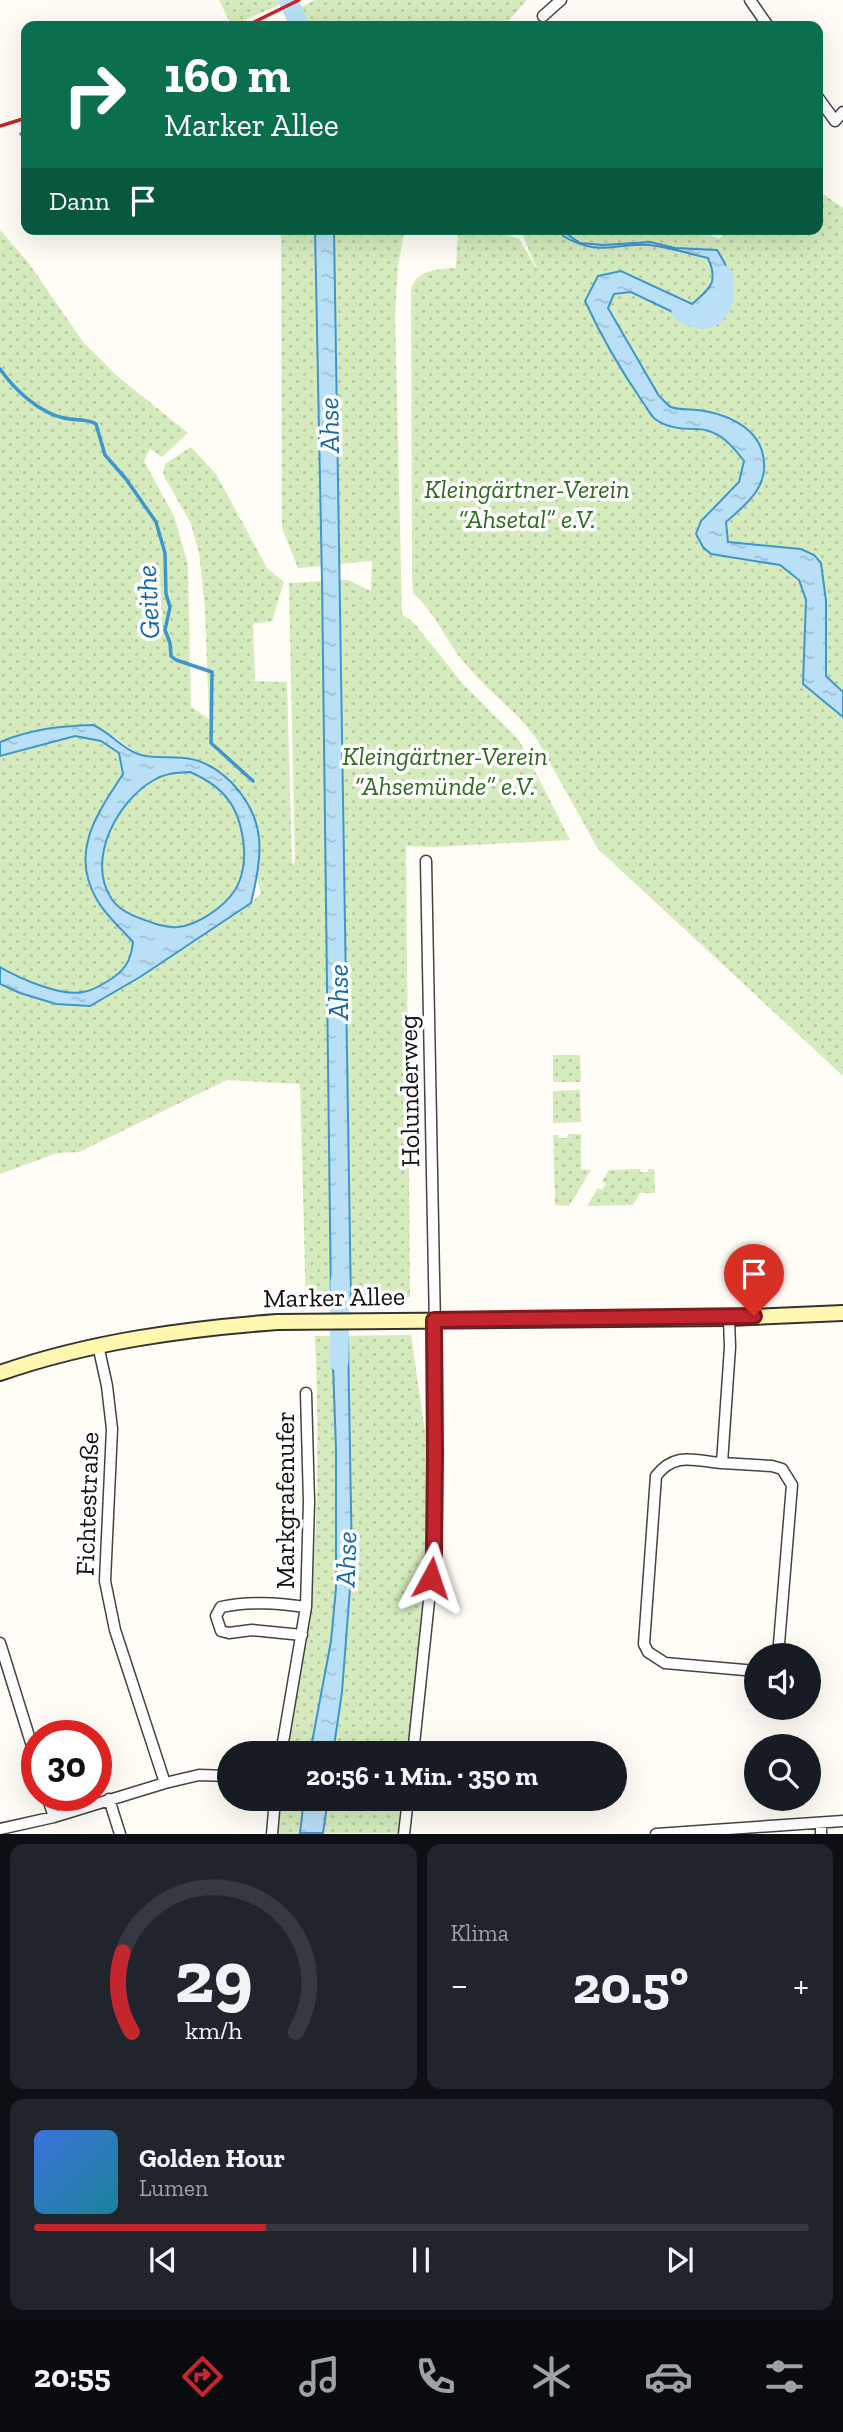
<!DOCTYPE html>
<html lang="de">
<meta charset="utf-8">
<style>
:root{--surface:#171b24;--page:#20242c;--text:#f1f3f6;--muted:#9ea1a6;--line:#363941;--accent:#c4262e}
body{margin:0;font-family:"Zilla Slab",serif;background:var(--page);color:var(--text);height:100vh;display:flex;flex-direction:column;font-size:26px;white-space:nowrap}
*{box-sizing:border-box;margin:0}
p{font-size:23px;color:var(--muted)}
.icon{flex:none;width:38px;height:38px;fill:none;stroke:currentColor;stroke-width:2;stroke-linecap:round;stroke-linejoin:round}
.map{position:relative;height:1834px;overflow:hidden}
.drawer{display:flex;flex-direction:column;gap:10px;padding:10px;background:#0d0f14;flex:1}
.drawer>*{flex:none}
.hud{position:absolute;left:21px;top:21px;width:802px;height:214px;border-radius:14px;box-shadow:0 7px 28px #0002;background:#0b6e4f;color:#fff;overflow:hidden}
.buttons{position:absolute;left:744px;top:1643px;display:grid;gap:14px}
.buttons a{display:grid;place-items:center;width:77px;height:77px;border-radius:50%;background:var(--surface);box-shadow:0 7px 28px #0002;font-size:35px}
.speed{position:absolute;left:21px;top:1720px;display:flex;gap:14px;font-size:35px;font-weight:700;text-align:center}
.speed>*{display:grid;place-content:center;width:91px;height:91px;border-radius:50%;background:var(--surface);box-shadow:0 7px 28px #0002;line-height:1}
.speed .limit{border:10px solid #d22;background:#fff;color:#111}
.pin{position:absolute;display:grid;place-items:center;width:60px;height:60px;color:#fff;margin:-72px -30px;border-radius:50% 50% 50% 0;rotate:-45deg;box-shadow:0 0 7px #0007}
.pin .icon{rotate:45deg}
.me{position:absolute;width:77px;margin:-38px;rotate:5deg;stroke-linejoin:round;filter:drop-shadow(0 0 5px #0008)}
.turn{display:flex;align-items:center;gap:24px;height:147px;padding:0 28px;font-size:32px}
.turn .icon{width:91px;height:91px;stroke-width:2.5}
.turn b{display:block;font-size:49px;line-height:60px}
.then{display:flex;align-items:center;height:66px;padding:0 28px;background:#0003;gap:14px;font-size:26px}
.big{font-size:52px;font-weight:800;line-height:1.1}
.drawer .tile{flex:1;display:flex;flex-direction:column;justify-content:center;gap:10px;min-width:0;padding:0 24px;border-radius:14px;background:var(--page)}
.drawer .dial{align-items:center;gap:0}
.dial svg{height:182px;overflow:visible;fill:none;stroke:var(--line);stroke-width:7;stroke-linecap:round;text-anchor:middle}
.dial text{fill:var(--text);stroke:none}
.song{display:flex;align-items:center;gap:21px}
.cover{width:84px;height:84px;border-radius:10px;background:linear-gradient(135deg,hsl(220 70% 55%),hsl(190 70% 35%))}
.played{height:7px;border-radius:4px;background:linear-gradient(90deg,var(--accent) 30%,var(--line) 30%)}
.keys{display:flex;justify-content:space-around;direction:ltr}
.heat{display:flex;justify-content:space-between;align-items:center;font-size:38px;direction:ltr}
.drawer .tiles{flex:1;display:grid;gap:10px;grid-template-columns:1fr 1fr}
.tile:last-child{grid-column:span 2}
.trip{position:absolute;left:217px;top:1741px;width:410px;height:70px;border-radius:35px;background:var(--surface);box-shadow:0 7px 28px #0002;font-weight:800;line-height:70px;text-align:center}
.dock{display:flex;height:112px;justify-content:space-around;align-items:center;background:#090b0e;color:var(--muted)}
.dock .icon{width:49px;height:49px}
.dock .selected{color:var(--accent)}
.dock b{font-size:32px;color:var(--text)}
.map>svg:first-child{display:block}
.green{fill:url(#green-dots)}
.water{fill:url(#water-ripples);stroke:#3f96cf;stroke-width:2;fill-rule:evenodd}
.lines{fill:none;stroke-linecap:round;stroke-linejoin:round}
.stream{stroke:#3f96cf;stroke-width:3.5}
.river{stroke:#b9e0f7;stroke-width:19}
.street-casing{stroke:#444;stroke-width:13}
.secondary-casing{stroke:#333;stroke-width:18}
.street{stroke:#fff;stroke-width:10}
.secondary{stroke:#fff6b0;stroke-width:14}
.rail{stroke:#c4262e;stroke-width:3.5}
.route-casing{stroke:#7f191e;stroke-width:18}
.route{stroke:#c4262e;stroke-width:12}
.labels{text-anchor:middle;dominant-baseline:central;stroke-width:7;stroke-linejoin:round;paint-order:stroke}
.park-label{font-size:26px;font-style:italic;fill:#2f6b1f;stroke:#fff}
.street-label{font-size:26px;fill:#111;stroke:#fff}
.water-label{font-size:28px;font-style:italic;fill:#1768a6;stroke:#fff}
</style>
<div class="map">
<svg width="843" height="1834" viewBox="0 0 843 1834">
<defs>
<pattern id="green-dots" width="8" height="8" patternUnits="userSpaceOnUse" patternTransform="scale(1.75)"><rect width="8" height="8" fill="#d5ebbd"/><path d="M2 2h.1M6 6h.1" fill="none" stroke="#b6c8a1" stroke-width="1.8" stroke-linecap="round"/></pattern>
<pattern id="water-ripples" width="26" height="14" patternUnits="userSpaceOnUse" patternTransform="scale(1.75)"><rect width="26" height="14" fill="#b9e0f7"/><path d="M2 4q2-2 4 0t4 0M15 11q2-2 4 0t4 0" fill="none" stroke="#9ebfd3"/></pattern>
</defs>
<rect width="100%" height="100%" fill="#fffdf5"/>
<path class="green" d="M219 0H279L281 4 232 26Z
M315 0H527L504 26H309L301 7Z
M817 190 843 208V1076L598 849 536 738C516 711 489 692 468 667 447 644 437 614 413 593L412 574 411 288C419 268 437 270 456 268L458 229H489L519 239 538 271 520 229H693L720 239 727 229H817Z
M281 229H315L322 566 298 568 282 528Z
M334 229H405L398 265 395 314 402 614 415 624 462 683 519 740 570 840 434 847 406 846 410 1297H380L379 1305H351L340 580H348L371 591 372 561 338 564Z
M0 230 28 262 83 342 116 375 188 433 162 457 150 449 144 461 174 516 188 565 191 707 209 719 205 608 199 553 191 524 163 474 165 464 191 447 216 474 267 568 284 582 272 621 253 624 255 681 287 682 292 865 295 862 289 583 322 581 332 1002 331 1305 306 1306 300 1084 227 1080 79 1152 57 1153 0 1174V984L20 993 56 1004 140 977 251 903 261 893 257 879 260 849 222 773 193 759 137 754 113 736 24 732 0 742Z
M75 736 101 741 119 753 123 774C98 812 68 855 97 900 107 915 121 929 133 942 131 962 124 971 108 981 100 986 92 991 83 992 61 997 19 978 0 967V756Z
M190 772C233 791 257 834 240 881 236 893 225 901 216 909 206 917 191 926 178 927 166 928 153 923 142 919 124 913 110 902 105 884 94 846 121 798 154 780 165 773 177 773 190 772Z
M553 1055H580L581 1082H553Z
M580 1090 581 1122 553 1123V1091Z
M568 1134H581V1169L591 1170 569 1206 555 1205 553 1135H558L559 1138H567Z
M640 1169V1172H648V1169H654L655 1193H640L633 1205 587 1206 598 1188 602 1190 606 1184 602 1181 609 1170Z
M411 1335 430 1466 419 1702 412 1753 284 1754C292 1710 303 1666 308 1623 319 1528 319 1431 315 1336Z
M277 1799H405L401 1833 274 1834Z"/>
<path class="water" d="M315 229H334L351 1305H331L322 581Z
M561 229H566L567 234 580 243 603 245 650 242 675 248 717 250C739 283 730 295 704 320L683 317 631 292 614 294 608 308 659 396C663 399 667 405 671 407 678 410 690 409 698 410 723 413 754 425 762 451 772 484 748 503 726 522L728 542 801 549 814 555 821 563 826 601V676L843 692V717L803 684 806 600 799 580 780 565 711 554 703 547 696 534 701 521 739 482 744 461C732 445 718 429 696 429 682 429 667 428 655 419 650 415 646 406 642 401 620 369 601 336 585 301L598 276 621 271 692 304C710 288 719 283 708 258 690 254 668 247 649 245 612 243 599 257 563 236Z
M93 725C110 732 122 749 138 754 155 760 174 755 191 759 207 762 221 772 232 783 268 821 262 856 251 903L140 977 90 1006 56 1004 20 993 0 984V967C19 978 61 997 83 992 92 991 100 986 108 981 124 971 131 962 133 942 121 928 106 916 97 900 69 852 97 814 123 774L119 753 101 741 75 736 0 756V742C31 729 60 726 93 725ZM190 772C227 788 241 810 244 849 245 863 242 879 235 890 224 907 198 925 178 927 165 928 153 923 142 919 130 915 118 909 111 898 86 859 118 800 154 780 165 773 177 773 190 772Z
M332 1338H348L352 1562 342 1692 333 1753H310L331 1641 336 1588V1449Z
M304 1799H328L323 1833H300Z"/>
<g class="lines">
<path class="stream" d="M21 134 26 133
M0 369C14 389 39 413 64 418 75 421 87 418 96 424L105 455 126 479 156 522 165 553 166 594 170 607 165 630 170 643 171 656 176 660 212 672 211 743 253 781"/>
<path class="river" d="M288 0 300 26
M681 312C688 315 696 320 704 319 725 316 727 291 723 275
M339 1362 340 1280"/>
<defs>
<path id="street" d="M750 0 768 26
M543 16 561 0
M817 96 835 121 843 112
M729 1318 730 1347 722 1463 772 1466 782 1469 792 1485 778 1656
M98 1345 107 1386 112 1429 105 1581 115 1630 165 1783
M722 1463C695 1461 675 1451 656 1476L644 1644 648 1652 665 1663 756 1671
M302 1635 252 1630 229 1633 221 1631 216 1616 221 1607C250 1601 276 1603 306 1607
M0 1643 37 1762
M281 1754 306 1607 309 1502 306 1393
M413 1754 434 1553 435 1328 426 861
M47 1796 54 1817
M109 1799 120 1834
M821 1823V1834
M0 1829 54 1817 165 1783 199 1775 229 1776
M272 1834 275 1799
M404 1834 408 1799
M656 1834 843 1821"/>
<path id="secondary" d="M0 1373C89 1342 183 1329 277 1322L729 1318 843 1313"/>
</defs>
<use href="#street" class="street-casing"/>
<use href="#secondary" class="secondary-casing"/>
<use href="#street" class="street"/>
<use href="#secondary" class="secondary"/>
<path class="rail" d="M246 26 299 0
M0 126 26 118"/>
</g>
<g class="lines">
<defs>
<path id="route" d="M431 1578 434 1553 435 1454 434 1320 754 1316"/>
</defs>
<use href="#route" class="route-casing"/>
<use href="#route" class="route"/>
</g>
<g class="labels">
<g class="park-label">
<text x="527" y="489">Kleingärtner-Verein<tspan x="527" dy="30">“Ahsetal” e.V.</tspan></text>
<text x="445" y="756">Kleingärtner-Verein<tspan x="445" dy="30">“Ahsemünde” e.V.</tspan></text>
</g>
<g class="street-label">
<text transform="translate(409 1091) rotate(-91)">Holunderweg</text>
<text transform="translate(334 1297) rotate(-1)">Marker Allee</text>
<text transform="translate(285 1500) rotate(-90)">Markgrafenufer</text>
<text transform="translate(87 1504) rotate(-88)">Fichtestraße</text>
</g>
<g class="water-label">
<text transform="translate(329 425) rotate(-91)">Ahse</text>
<text transform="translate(148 602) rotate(-93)">Geithe</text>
<text transform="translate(338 992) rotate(-90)">Ahse</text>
<text transform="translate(346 1559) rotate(-88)">Ahse</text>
</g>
</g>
</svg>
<div class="buttons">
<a><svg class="icon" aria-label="sound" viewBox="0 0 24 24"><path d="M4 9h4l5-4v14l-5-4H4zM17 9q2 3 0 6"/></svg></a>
<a><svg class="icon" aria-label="search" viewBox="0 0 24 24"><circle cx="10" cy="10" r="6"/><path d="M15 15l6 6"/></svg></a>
</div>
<div class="speed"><div class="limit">30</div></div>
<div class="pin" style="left:754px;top:1316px;background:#d93025"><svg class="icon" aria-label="arrive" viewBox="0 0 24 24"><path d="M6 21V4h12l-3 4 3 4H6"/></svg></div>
<svg class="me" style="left:431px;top:1578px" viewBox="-20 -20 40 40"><path d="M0-17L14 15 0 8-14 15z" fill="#c4262e" stroke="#fff" stroke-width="4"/></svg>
<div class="trip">20:56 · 1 Min. · 350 m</div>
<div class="hud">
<div class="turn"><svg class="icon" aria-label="right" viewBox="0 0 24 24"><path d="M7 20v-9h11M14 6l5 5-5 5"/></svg><div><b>160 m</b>Marker Allee</div></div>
<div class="then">Dann<svg class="icon" aria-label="arrive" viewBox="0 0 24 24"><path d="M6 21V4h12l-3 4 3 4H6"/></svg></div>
</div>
</div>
<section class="drawer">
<div class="tiles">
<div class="tile dial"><svg viewBox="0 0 100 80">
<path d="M14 69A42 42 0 1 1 86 69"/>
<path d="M14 69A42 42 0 0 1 10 34" stroke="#c4262e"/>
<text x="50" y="56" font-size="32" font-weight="700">29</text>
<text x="50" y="72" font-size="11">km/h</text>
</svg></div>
<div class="tile"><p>Klima</p>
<div class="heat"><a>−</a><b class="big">20.5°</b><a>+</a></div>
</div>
<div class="tile">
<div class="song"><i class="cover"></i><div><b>Golden Hour</b><p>Lumen</p></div></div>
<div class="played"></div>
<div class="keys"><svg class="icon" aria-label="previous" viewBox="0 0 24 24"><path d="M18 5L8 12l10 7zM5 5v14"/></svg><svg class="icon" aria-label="pause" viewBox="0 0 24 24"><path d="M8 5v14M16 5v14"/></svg><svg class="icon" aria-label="next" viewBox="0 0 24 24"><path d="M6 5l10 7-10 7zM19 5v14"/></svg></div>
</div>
</div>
</section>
<nav class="dock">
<b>20:55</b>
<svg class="icon selected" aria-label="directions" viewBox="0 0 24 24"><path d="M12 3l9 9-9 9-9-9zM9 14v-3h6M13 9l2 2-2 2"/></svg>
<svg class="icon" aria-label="music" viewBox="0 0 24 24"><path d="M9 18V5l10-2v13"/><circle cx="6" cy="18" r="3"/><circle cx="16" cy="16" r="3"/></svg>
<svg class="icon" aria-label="phone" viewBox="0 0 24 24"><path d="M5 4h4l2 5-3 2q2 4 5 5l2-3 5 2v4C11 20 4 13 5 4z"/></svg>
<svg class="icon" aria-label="climate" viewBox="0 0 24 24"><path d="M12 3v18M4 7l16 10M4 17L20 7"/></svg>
<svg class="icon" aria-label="car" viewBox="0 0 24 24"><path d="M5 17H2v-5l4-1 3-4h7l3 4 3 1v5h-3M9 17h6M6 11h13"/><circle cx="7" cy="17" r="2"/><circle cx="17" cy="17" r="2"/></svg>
<svg class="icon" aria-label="filters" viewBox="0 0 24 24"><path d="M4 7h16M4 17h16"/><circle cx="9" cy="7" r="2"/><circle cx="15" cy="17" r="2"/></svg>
</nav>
